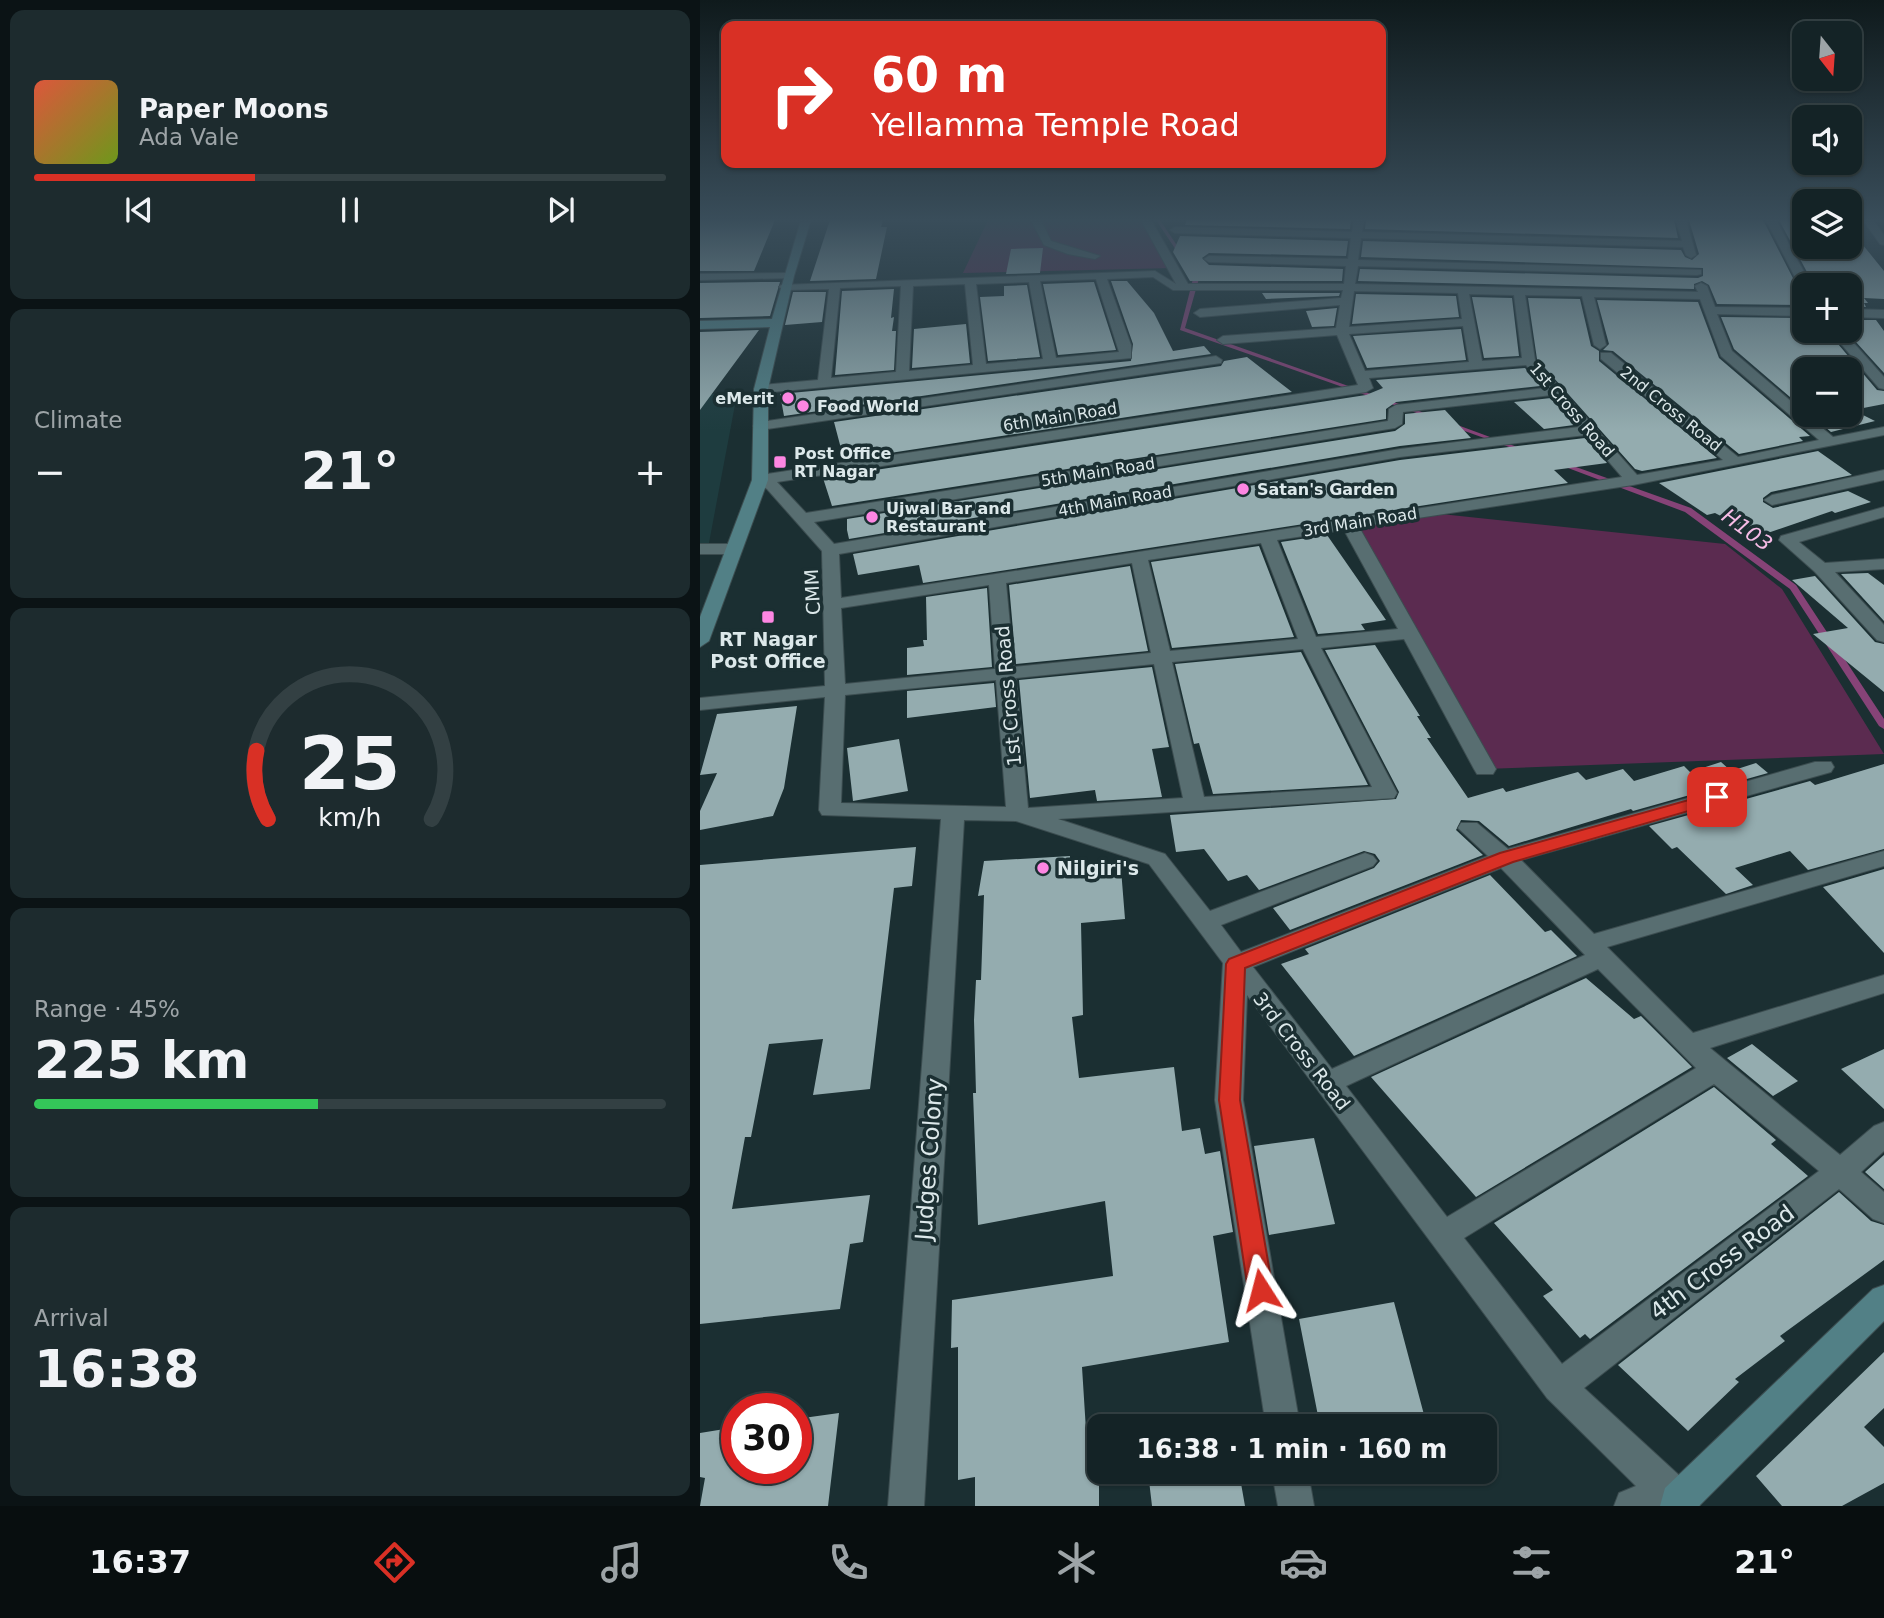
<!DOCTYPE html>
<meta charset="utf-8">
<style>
:root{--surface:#142326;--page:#1d2b2e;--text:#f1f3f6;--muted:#9da4a7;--line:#334043;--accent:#d93025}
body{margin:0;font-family:"DejaVu Sans",sans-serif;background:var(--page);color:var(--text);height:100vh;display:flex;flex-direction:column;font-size:26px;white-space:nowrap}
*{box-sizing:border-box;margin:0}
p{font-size:23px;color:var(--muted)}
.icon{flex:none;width:38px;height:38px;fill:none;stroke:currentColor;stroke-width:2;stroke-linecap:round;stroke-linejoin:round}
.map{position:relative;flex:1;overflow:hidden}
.drawer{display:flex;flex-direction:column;gap:10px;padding:10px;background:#0b1315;width:700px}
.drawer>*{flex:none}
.hud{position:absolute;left:21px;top:21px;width:665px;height:147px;border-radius:14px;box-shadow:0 2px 5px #0004,0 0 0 2px var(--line);background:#d93025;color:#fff;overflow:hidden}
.needle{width:46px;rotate:163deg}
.tools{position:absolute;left:1092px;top:21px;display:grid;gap:14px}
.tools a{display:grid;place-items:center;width:70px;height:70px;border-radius:14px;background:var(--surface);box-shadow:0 2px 5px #0004,0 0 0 2px var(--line);font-size:35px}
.speed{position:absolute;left:21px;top:1393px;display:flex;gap:14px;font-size:35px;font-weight:700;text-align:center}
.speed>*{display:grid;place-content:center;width:91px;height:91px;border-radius:50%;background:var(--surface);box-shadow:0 2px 5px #0004,0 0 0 2px var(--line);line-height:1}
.speed .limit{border:10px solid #d22;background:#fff;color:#111}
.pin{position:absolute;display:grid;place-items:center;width:60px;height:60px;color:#fff;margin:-30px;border-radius:14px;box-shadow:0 4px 10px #0006}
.me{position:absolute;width:77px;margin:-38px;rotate:351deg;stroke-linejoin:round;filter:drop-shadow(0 0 5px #0008)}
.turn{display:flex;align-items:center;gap:24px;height:147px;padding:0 35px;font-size:32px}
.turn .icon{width:91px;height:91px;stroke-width:2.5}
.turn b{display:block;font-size:49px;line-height:60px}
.big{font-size:52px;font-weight:700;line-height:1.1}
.drawer .widget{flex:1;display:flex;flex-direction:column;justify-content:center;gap:10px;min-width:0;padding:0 24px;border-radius:14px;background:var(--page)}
.drawer .dial{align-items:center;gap:0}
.dial svg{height:182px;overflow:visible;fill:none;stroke:var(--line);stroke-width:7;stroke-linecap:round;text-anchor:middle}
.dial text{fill:var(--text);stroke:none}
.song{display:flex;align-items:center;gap:21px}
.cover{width:84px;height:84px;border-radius:10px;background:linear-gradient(135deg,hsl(10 70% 55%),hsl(80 70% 35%))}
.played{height:7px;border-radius:4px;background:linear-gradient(90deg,var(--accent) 35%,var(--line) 35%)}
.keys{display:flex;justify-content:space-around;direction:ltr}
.heat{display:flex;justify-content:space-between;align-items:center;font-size:38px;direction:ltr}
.charge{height:10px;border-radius:5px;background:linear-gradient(90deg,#34c759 45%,var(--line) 0)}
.trip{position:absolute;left:387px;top:1414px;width:410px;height:70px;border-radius:14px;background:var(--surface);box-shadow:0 2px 5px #0004,0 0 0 2px var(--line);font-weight:700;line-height:70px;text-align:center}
.tabs{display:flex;height:112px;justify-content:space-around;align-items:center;background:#080e0f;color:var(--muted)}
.tabs .icon{width:49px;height:49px}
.tabs .selected{color:var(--accent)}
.tabs b{font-size:32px;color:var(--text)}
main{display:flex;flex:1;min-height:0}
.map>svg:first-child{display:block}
.built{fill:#1e3c3f}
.green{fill:#5b2b50}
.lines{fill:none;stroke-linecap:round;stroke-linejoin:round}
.stream{fill:#864377;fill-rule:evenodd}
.building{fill:#94acaf}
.lane-casing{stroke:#3c4d50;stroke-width:2}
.street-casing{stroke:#3c4d50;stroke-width:2}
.secondary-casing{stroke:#3c4d50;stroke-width:2}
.lane{fill:#586e71;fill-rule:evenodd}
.street{fill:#586e71;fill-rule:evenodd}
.secondary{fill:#528086;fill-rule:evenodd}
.route{fill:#d93025;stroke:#8d1f18;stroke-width:2}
.poi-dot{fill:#fd86e2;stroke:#1b2f32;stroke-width:2.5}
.labels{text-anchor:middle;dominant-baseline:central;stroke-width:7;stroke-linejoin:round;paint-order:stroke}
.far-poi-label{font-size:16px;font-weight:bold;fill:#dce8ea;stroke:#1b2f32;text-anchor:start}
.far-street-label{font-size:16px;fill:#dce8ea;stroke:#1b2f32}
.street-label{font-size:19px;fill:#dce8ea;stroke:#1b2f32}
.poi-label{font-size:19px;font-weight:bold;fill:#dce8ea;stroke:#1b2f32}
.water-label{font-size:21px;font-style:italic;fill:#f6bce6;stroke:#1b2f32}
.near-street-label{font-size:23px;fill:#dce8ea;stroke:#1b2f32}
</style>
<main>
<section class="drawer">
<div class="widget">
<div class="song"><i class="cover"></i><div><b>Paper Moons</b><p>Ada Vale</p></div></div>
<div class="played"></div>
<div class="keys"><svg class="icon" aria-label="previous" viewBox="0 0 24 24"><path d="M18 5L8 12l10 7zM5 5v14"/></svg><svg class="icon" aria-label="pause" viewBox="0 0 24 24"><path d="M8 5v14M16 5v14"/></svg><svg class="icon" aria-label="next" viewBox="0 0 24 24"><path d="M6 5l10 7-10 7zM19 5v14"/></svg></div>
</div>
<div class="widget"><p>Climate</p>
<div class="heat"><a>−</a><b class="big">21°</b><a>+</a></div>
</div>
<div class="widget dial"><svg viewBox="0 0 100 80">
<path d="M14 69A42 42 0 1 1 86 69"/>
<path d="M14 69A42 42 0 0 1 9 39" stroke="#d93025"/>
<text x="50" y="56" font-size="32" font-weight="700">25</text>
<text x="50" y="72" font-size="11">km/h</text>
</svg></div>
<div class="widget"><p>Range · 45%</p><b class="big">225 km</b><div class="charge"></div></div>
<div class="widget"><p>Arrival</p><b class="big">16:38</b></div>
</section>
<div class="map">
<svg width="1184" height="1506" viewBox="0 0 1184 1506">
<rect width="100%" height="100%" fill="#1b2f32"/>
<path class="built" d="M0 394H37L9 543H0Z"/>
<path class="green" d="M288 220H449L473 268 263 273Z
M741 514 1025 544 1082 589 1184 754 785 769 657 526Z"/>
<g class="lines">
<path class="stream" d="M456 220H460L484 256H480Z
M493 268 500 275 485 328 733 416 728 417 480 330 494 275 490 270Z
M748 423H752L828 451 823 452 748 425Z
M862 462 991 508 1096 585 1184 719V729L1179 726 1090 589 985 512 860 465V463Z"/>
</g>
<path class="building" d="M0 220H75L54 271H0Z
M130 220H183L181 227H187L176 279 110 281Z
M487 220H651L650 229 485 225Z
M666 220H974L978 238 665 229Z
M989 220H1063L1097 286 1104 291V305L1017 304 1009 285 1002 281 994 284V289L658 281 660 269 998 278 1003 276V268L661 257 663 241 981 250 985 257 992 260 999 254Z
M1079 220H1104V247H1150V229L1184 271V299L1164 298 1168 303H1164L1166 307 1150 306V285H1114Z
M480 236 648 241 646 256 509 253 502 258 509 265 643 269 642 281H490L473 252Z
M343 248 340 273 306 274 311 249Z
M411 281H427L454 313 473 351 504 346 511 354 84 416 80 394 431 361 433 344Z
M62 282H80L70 316 0 318V283Z
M394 282 416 350 358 355 343 284Z
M327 285 340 357 288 361 280 297 304 296V286Z
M194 289 191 318 194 317 192 331H196L194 370 135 375 142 291Z
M93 292H126L122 322 85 325Z
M562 293H640L639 296 566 299Z
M656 294 756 296 759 317 652 324Z
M772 297 812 298 819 356 784 358Z
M828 298 880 299 891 346 899 351V361L1017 458 942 471 935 469 837 359Z
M897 300 998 302 1019 358 1110 436 1099 437 1103 441 1039 454 913 351 903 350 909 344Z
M637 308 634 326 612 327 606 311Z
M1021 317 1104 318V331H1127L1177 390 1184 391V404L1153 410 1175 421 1131 432 1111 415H1150V369H1104V409L1034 349Z
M1150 320H1176L1184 331V373L1146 331H1150Z
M266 324 270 363 212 368 214 329Z
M761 329 766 360 667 368 653 336Z
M59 330 0 410V332Z
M547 357 592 392 144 460 134 422 521 366 524 361Z
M825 368 840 386 696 402 686 409V419L132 506 123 478 666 395 683 388 676 380Z
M851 398 874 425 844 429 814 402Z
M745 410 771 438 700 446 149 539 147 530V519L695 431 705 424V414Z
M885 438 907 463 854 470 868 483 223 583 219 565 158 575 153 554 700 460Z
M1118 451 1152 475 1071 492 1063 498V502L1073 508 1148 491 1171 502 1135 513 1132 511 1059 536 1015 513 1007 515 959 483Z
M627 535 686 620 661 624 665 630 618 634 581 542Z
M559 546 594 637 472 648 451 562Z
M430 566 448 651 316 664 309 585Z
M1168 573 1184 585V621L1141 574Z
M1115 576 1175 642 1184 644V692L1113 634 1148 628 1092 580Z
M287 588 292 667 207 675V648L224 646 223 640H227L226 597Z
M675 645 720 716H717L731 738H727L768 798 803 788 806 792 878 772 886 780 923 769 934 781 984 766 990 772 1021 762 1031 771 1056 763 1068 773 933 811 931 809 809 846 779 821 761 820 756 830 783 855 590 930 573 908 674 868 680 861 675 854 664 851 559 890 547 875 528 881 504 849 476 852 470 815 696 799 699 792 625 650Z
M601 652 668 785 513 794 499 743 494 744 475 664Z
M452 667 469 747 452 749 462 797 397 801 395 790 330 798 319 680Z
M294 683 296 707 207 718V691Z
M97 706 84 788 73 816 0 830V811L17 773 0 775 17 714Z
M199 739 208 791 153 801 147 748Z
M1184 764V849L1108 870 1090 851 1035 868 1053 885 1026 894 977 847 972 849 949 826 1110 781 1115 785Z
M216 847 212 886 194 888 170 1089 113 1095 123 1039 69 1044 51 1137H45L32 1209 170 1195 163 1242 150 1244 140 1309 0 1324V865Z
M370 856 369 874 421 869 425 919 381 923 383 1015 372 1017 379 1078 474 1067 482 1131 500 1128 505 1154 520 1151 533 1232 513 1236 529 1342 382 1367 388 1462 399 1460V1506H275V1477L258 1480V1347L251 1348 252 1300 413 1276 405 1201 278 1225 273 1093H276L274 1020 276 980H281L284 895 278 896 284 861Z
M1184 869V953L1123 887Z
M790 875 845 932 851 930 877 956 654 1056 581 964 609 954 605 949Z
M886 978 934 1019 941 1016 992 1067 776 1197 671 1077Z
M1052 1044 1098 1081 1073 1096 1027 1058Z
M1184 1049V1109L1141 1069Z
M1014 1087 1076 1140 1071 1144 1108 1176 890 1339 885 1334 880 1338 843 1296 853 1290 794 1223Z
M614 1138 635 1224 569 1235 554 1146Z
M1184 1155V1189L1165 1172Z
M1139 1192 1171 1221 1184 1225V1260L1080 1336 1085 1341 1035 1379 1039 1382 988 1431 918 1365Z
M694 1302 727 1426H620L599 1319Z
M1184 1352V1408L1164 1427 1184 1447V1483L1142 1506H1082L1056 1476Z
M139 1413 128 1506H0L5 1478 0 1477V1433L37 1427V1468H96V1419Z
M448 1472H539L545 1506H452Z"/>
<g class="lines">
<defs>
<path id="lane" d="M331 220H341L351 241 400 256 395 259 368 254 344 245Z"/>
<path id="street" d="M441 220H451L488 284H644L646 266 509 262 504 259 509 256 648 259 651 238 475 233 470 230 475 227 652 232 654 220H664L662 232 982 241 976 220H986L996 255 991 258 986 255 983 247 661 238 658 260 1001 270V274L997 275 658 266 655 284 998 292 995 286 1001 283 1007 286 1015 307 1104 308V316L1017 314 1032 351 1133 437 1184 427V435L933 485 659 527 796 769 793 774H777L774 769 704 639 621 648 697 793 694 798 358 819 465 854 510 911 657 856 665 853 673 856 677 861 673 866 521 925 541 952 788 856 758 828 761 823H777L808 849 1115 762H1131L1134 767 1131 772 821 860 894 934 1184 851V866L907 947 993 1033 1184 975V993L1010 1048 1140 1155 1174 1126 1184 1122V1151L1161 1172 1184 1192V1223L1173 1219 1139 1189 884 1388 982 1478 995 1493 1000 1506H914L919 1493 936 1486 847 1398 547 995 543 1100 600 1426H566L515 1100 523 963 449 864 316 821 264 820 224 1506H188L241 819 122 815 119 810 125 697 0 710V698L125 686 122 551 67 489 52 480 60 475 658 385 637 335 523 344 517 340 523 336 636 328 640 305 500 317 494 313 500 309 641 298 643 290H473L453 277 407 279 431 345V358L61 393 54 389 61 385 118 380 129 289 85 290 79 287 81 285 455 271 476 284ZM396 279 419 352 356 358 340 281ZM329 282 343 359 286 364 276 284ZM265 284 273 365 209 371 213 286ZM201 286 196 372 131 378 140 288ZM654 291 758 293 762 319 649 327ZM769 294 814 295 822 358 782 361ZM825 295 882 296 894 345 900 349 906 345 894 297 1000 299 1021 356 1119 440 1038 457 911 353H901V359L1023 460 937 475 835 360ZM763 326 769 362 665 371 649 334ZM826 365 845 388 696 405 689 409 688 421 106 513 77 482 666 392 673 388 669 378ZM852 395 879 427 700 449 134 544 114 522 695 428 702 424 703 412ZM886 435 922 477 141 598 139 554 700 457ZM644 530 698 629 616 637 577 540ZM561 543 598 639 470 651 448 560ZM432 563 451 653 314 667 306 583ZM289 585 295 669 145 684 141 608ZM603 649 672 787 504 797 472 662ZM454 664 483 798 328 808 316 678ZM296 680 306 807 141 803 145 695ZM801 868 885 955 632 1069 553 967ZM898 969 996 1068 747 1217 646 1086ZM1014 1084 1119 1171 862 1364 764 1238Z
M1066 220H1076L1111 285H1104V288L1099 285Z
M1163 220H1173L1184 235V245L1180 244Z
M88 273 92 274V278L0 280V274Z
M1150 309 1184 310V318L1150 317Z
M1130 331H1143L1184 377V389L1179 388Z
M516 356 522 360 521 363 60 430 53 426 60 422Z
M1184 470V480L1072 505 1064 500 1072 495Z
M1184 507V517L1099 542 1125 563 1184 559V569L1135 572 1184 625V642L1177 640 1115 572 1079 540 1081 536Z
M0 544H33L41 549 33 554H0Z
M572 1472H608L614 1506H578Z"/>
<path id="secondary" d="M101 220H111L94 276 68 389V480L9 641 0 647V617L52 480 54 389 70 327 0 329V321L72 319Z
M1184 1285V1321L999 1506H960L965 1488 1173 1289Z"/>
</defs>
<use href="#lane" class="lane-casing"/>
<use href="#street" class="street-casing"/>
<use href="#secondary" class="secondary-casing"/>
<use href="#lane" class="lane"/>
<use href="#street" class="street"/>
<use href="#secondary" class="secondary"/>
</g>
<linearGradient id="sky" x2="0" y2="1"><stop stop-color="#0f1a1c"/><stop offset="0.51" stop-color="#394d5a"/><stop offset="1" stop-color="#394d5a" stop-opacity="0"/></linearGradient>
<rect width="1184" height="431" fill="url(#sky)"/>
<path class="route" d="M1017 792 1026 797 1023 801 813 862 545 968 540 1100 573 1290 569 1298 561 1301 552 1298 548 1290 519 1100 526 964 529 959 800 853Z"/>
<g class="poi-dot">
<circle cx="88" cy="398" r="7"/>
<circle cx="103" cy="406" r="7"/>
<rect x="73" y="455" width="14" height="14" rx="3.5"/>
<circle cx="543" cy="489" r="7"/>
<circle cx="172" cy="517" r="7"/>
<rect x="61" y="610" width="14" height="14" rx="3.5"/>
<circle cx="343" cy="868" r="7"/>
</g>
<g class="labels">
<g class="far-poi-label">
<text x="74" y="398" text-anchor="end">eMerit</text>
<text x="117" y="406">Food World</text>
<text x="94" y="453">Post Office<tspan x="94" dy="18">RT Nagar</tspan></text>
<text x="557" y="489">Satan's Garden</text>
<text x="186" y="508">Ujwal Bar and<tspan x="186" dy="18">Restaurant</tspan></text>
</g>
<g class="far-street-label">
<text transform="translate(971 409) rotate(39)">2nd Cross Road</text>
<text transform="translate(872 410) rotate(49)">1st Cross Road</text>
<text transform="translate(360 417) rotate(-9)">6th Main Road</text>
<text transform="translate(398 472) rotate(-9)">5th Main Road</text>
<text transform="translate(415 501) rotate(-10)">4th Main Road</text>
<text transform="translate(660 522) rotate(-9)">3rd Main Road</text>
</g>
<g class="street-label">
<text transform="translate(112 592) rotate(-93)">CMM</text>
<text transform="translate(308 696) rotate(-95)">1st Cross Road</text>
<text transform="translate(602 1051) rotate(52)">3rd Cross Road</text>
</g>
<g class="poi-label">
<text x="68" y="639">RT Nagar<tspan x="68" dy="22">Post Office</tspan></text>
<text x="357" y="868" text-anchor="start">Nilgiri's</text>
</g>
<g class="water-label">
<text transform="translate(1047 530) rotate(36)">H103</text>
</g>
<g class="near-street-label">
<text transform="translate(229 1159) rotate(-86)">Judges Colony</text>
<text transform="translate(1022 1262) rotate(-37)">4th Cross Road</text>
</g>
</g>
</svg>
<div class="tools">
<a><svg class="needle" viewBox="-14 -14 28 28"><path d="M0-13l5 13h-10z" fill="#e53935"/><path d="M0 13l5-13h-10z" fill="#9da4a7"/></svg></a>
<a><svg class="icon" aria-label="sound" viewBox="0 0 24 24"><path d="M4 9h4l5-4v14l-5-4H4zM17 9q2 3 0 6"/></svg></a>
<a><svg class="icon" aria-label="layers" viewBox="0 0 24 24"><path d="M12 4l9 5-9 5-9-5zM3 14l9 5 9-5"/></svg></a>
<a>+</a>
<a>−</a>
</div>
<div class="speed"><div class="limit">30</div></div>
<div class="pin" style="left:1017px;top:797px;background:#d93025"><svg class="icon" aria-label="arrive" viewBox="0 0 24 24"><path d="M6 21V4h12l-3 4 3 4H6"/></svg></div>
<svg class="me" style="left:561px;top:1290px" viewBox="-20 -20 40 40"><path d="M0-17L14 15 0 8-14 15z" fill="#d93025" stroke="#fff" stroke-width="4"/></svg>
<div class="trip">16:38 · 1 min · 160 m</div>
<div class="hud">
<div class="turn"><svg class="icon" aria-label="right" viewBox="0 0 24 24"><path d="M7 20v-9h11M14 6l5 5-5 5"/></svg><div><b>60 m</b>Yellamma Temple Road</div></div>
</div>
</div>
</main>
<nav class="tabs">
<b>16:37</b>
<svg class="icon selected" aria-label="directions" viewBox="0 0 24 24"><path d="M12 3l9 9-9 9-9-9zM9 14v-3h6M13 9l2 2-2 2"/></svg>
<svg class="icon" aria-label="music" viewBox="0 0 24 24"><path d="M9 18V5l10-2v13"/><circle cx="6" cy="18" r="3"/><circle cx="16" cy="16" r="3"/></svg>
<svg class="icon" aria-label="phone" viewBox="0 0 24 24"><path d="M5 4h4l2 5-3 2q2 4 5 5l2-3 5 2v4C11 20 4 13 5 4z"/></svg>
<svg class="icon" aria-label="climate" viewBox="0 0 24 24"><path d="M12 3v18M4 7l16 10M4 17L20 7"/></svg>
<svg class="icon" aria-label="car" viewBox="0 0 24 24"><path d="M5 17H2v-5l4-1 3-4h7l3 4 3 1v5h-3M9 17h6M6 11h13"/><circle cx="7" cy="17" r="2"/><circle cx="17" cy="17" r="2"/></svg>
<svg class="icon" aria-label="filters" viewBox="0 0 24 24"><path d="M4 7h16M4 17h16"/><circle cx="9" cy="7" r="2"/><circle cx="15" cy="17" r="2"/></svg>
<b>21°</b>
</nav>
